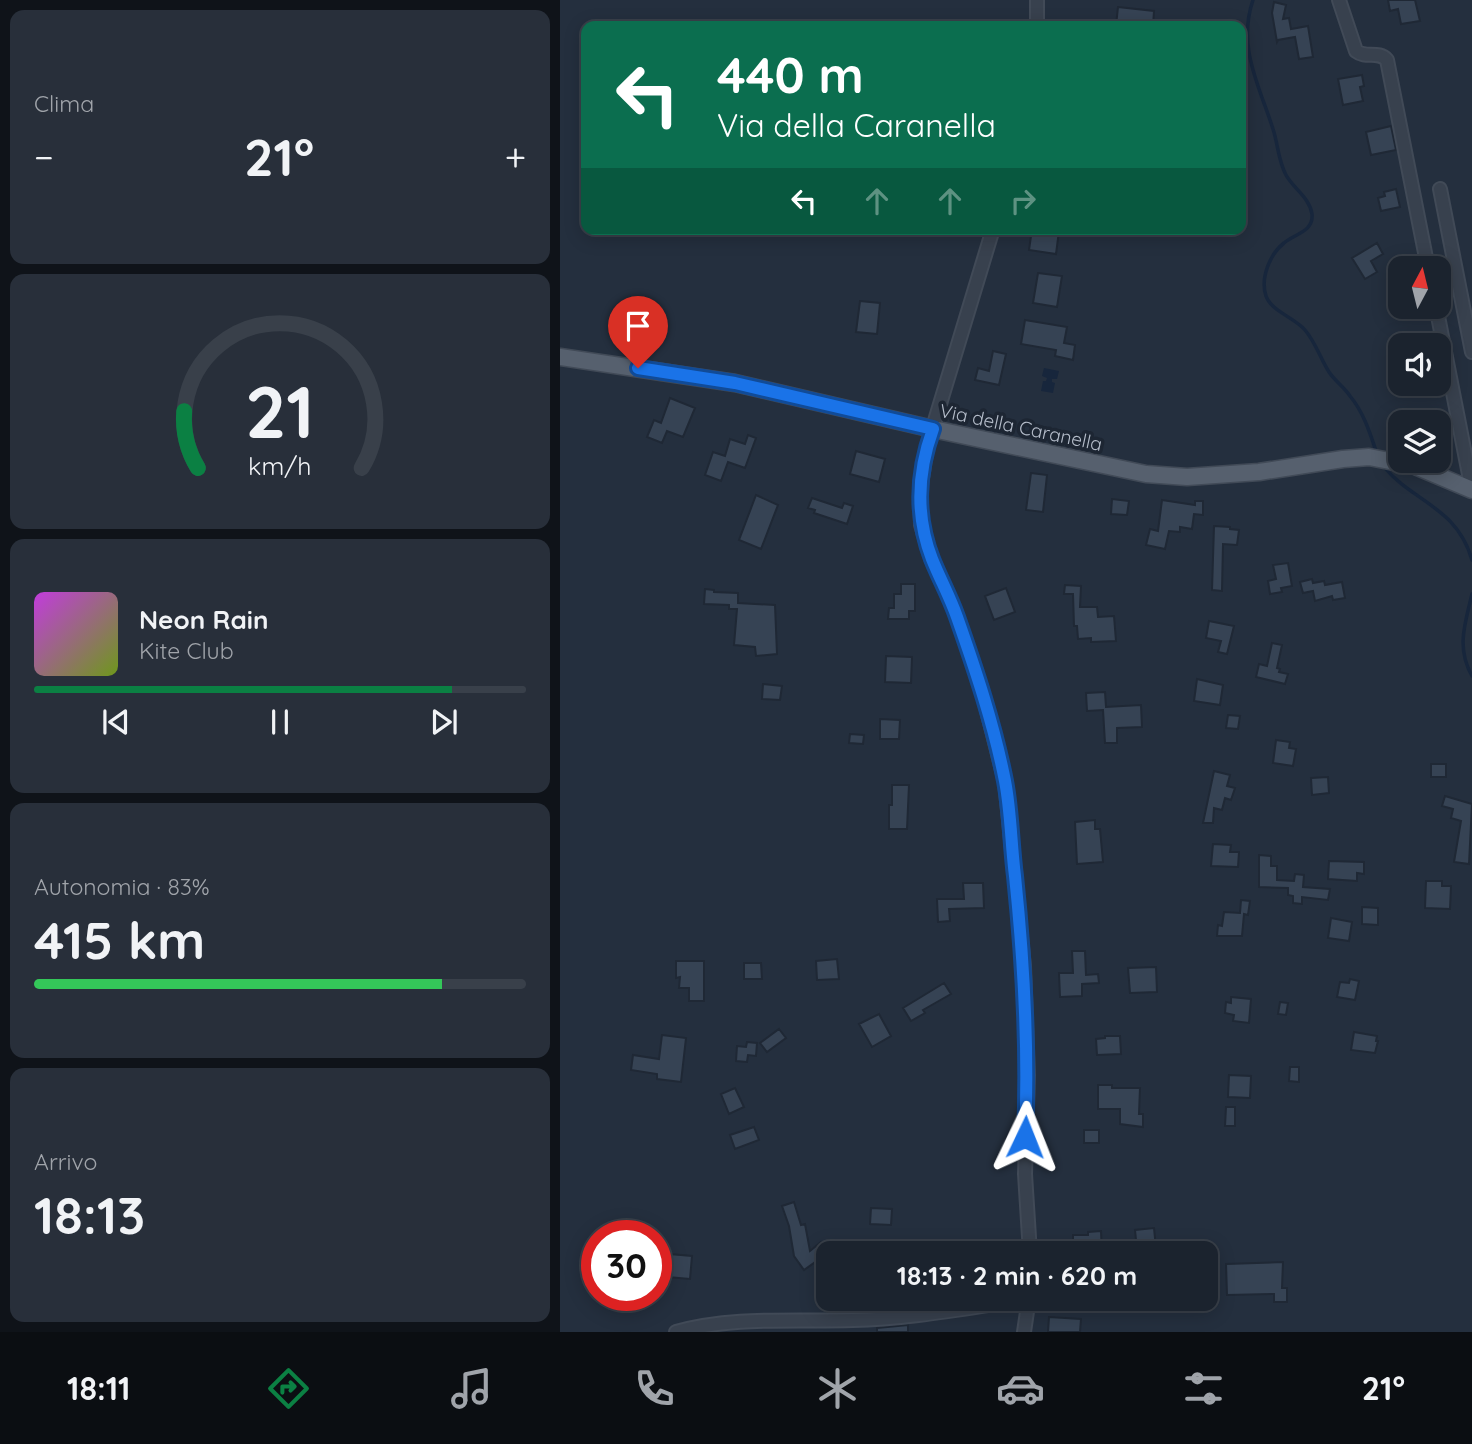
<!DOCTYPE html>
<html lang="it">
<meta charset="utf-8">
<style>
:root{--surface:#1b232e;--page:#282f3a;--text:#f1f3f6;--muted:#a0a4aa;--line:#39404a;--accent:#0b8043}
body{margin:0;font-family:Quicksand,sans-serif;background:var(--page);color:var(--text);height:100vh;display:flex;flex-direction:column;font-size:26px;white-space:nowrap}
*{box-sizing:border-box;margin:0}
p{font-size:23px;color:var(--muted)}
.icon{flex:none;width:38px;height:38px;fill:none;stroke:currentColor;stroke-width:2;stroke-linecap:round;stroke-linejoin:round}
.map{position:relative;flex:1;overflow:hidden}
.details{display:flex;flex-direction:column;gap:10px;padding:10px;background:#0f1319;width:560px}
.details>*{flex:none}
.hud{position:absolute;left:21px;top:21px;width:665px;height:214px;border-radius:14px;box-shadow:0 4px 18px #0003,0 0 0 2px var(--line);background:#0b6e4f;color:#fff;overflow:hidden}
.needle{width:46px;rotate:7deg}
.fabs{position:absolute;left:828px;top:256px;display:grid;gap:14px}
.fabs a{display:grid;place-items:center;width:63px;height:63px;border-radius:14px;background:var(--surface);box-shadow:0 4px 18px #0003,0 0 0 2px var(--line);font-size:35px}
.speed{position:absolute;left:21px;top:1220px;display:flex;gap:14px;font-size:35px;font-weight:700;text-align:center}
.speed>*{display:grid;place-content:center;width:91px;height:91px;border-radius:50%;background:var(--surface);box-shadow:0 4px 18px #0003,0 0 0 2px var(--line);line-height:1}
.speed .limit{border:10px solid #d22;background:#fff;color:#111}
.pin{position:absolute;display:grid;place-items:center;width:60px;height:60px;color:#fff;margin:-72px -30px;border-radius:50% 50% 50% 0;rotate:-45deg;box-shadow:0 0 7px #0007}
.pin .icon{rotate:45deg}
.me{position:absolute;width:77px;margin:-38px;rotate:2deg;stroke-linejoin:round;filter:drop-shadow(0 0 5px #0008)}
.turn{display:flex;align-items:center;gap:24px;height:147px;padding:0 21px;font-size:32px}
.turn .icon{width:91px;height:91px;stroke-width:2.5}
.turn b{display:block;font-size:49px;line-height:60px}
.lanes{display:flex;align-items:center;height:66px;padding:0 21px;background:#0003;justify-content:center;gap:35px;direction:ltr}
.lanes .off{opacity:.35}
.big{font-size:52px;font-weight:800;line-height:1.1}
.details .widget{flex:1;display:flex;flex-direction:column;justify-content:center;gap:10px;min-width:0;padding:0 24px;border-radius:14px;background:var(--page)}
.details .dial{align-items:center;gap:0}
.dial svg{height:182px;overflow:visible;fill:none;stroke:var(--line);stroke-width:7;stroke-linecap:round;text-anchor:middle}
.dial text{fill:var(--text);stroke:none}
.song{display:flex;align-items:center;gap:21px}
.cover{width:84px;height:84px;border-radius:10px;background:linear-gradient(135deg,hsl(290 70% 55%),hsl(80 70% 35%))}
.played{height:7px;border-radius:4px;background:linear-gradient(90deg,var(--accent) 85%,var(--line) 85%)}
.keys{display:flex;justify-content:space-around;direction:ltr}
.heat{display:flex;justify-content:space-between;align-items:center;font-size:38px;direction:ltr}
.charge{height:10px;border-radius:5px;background:linear-gradient(90deg,#34c759 83%,var(--line) 0)}
.trip{position:absolute;left:256px;top:1241px;width:402px;height:70px;border-radius:14px;background:var(--surface);box-shadow:0 4px 18px #0003,0 0 0 2px var(--line);font-weight:800;line-height:70px;text-align:center}
.menu{display:flex;height:112px;justify-content:space-around;align-items:center;background:#0b0e12;color:var(--muted)}
.menu .icon{width:49px;height:49px}
.menu .selected{color:var(--accent)}
.menu b{font-size:32px;color:var(--text)}
main{display:flex;flex:1;min-height:0}
.map>svg:first-child{display:block}
.water{fill:#17263c}
.lines{fill:none;stroke-linecap:round;stroke-linejoin:round}
.stream{stroke:#17263c;stroke-width:3.5}
.building{fill:#364354;stroke:#1f2835;stroke-width:2}
.minor-casing{stroke:#414a57;stroke-width:16}
.major-casing{stroke:#414a57;stroke-width:19}
.minor{stroke:#38414e;stroke-width:12}
.major{stroke:#56606e;stroke-width:16}
.route-casing{stroke:#114b97;stroke-width:18}
.route{stroke:#1a73e8;stroke-width:12}
.labels{text-anchor:middle;dominant-baseline:central;stroke-width:7;stroke-linejoin:round;paint-order:stroke}
.street-label{font-size:19px;fill:#b4bcc9;stroke:#1d2633}
</style>
<main>
<section class="details">
<div class="widget"><p>Clima</p>
<div class="heat"><a>−</a><b class="big">21°</b><a>+</a></div>
</div>
<div class="widget dial"><svg viewBox="0 0 100 80">
<path d="M14 69A42 42 0 1 1 86 69"/>
<path d="M14 69A42 42 0 0 1 8 44" stroke="#0b8043"/>
<text x="50" y="56" font-size="32" font-weight="700">21</text>
<text x="50" y="72" font-size="11">km/h</text>
</svg></div>
<div class="widget">
<div class="song"><i class="cover"></i><div><b>Neon Rain</b><p>Kite Club</p></div></div>
<div class="played"></div>
<div class="keys"><svg class="icon" aria-label="previous" viewBox="0 0 24 24"><path d="M18 5L8 12l10 7zM5 5v14"/></svg><svg class="icon" aria-label="pause" viewBox="0 0 24 24"><path d="M8 5v14M16 5v14"/></svg><svg class="icon" aria-label="next" viewBox="0 0 24 24"><path d="M6 5l10 7-10 7zM19 5v14"/></svg></div>
</div>
<div class="widget"><p>Autonomia · 83%</p><b class="big">415 km</b><div class="charge"></div></div>
<div class="widget"><p>Arrivo</p><b class="big">18:13</b></div>
</section>
<div class="map">
<svg width="912" height="1332" viewBox="0 0 912 1332">
<rect width="100%" height="100%" fill="#242f3e"/>
<path class="water" d="M484 368 499 371 497 379H492V382L495 383 493 393 481 391 483 381H486L487 378 482 376Z"/>
<g class="lines">
<path class="stream" d="M693 0C677 47 699 85 713 129 718 144 718 160 726 175 733 188 750 198 752 214 754 232 734 234 724 243 710 254 700 278 706 296 711 311 735 318 745 330 756 343 760 358 769 372 775 381 784 387 790 396 804 413 810 433 817 454
M824 467C853 502 897 507 912 560
M912 594C905 624 896 647 912 676"/>
</g>
<path class="building" d="M828 0H855L860 21 841 24 838 9 830 11Z
M714 2 726 5 723 19 729 18 731 29 748 26 753 57 739 59 735 37 718 40 717 42 712 13Z
M558 7 594 11 593 26H556Z
M802 75 804 86 800 87 803 101 783 105 778 79Z
M831 126 836 150 811 155 806 132Z
M836 189 840 207 821 211 818 198 825 196 824 192Z
M472 229 499 231 496 254 469 250Z
M817 243 823 254 811 261 817 272 805 279 792 258Z
M478 273 502 276 497 307 473 303Z
M300 301 320 303 317 334 296 332Z
M465 320 507 327 504 343 515 345 513 360 495 356 496 350 461 344Z
M433 351 446 354 439 385 415 380 418 368 429 371Z
M851 383H882V384L858 396Z
M110 398 135 408 123 437 107 431 102 443 87 437 94 420 101 423Z
M188 435 196 438 185 468 168 462 161 481 145 475 153 452 165 456 170 439 185 444Z
M296 451 325 459 319 482 290 474Z
M471 473 487 475 483 512 466 510Z
M196 495 218 505 201 549 179 540Z
M252 498 282 508 284 503 293 506 287 524 254 513 255 510 248 508Z
M552 499 569 501 567 515 551 514Z
M602 500 635 505V501H643V515L634 514 632 529 620 527V532L609 531 605 549 586 545 590 529 598 531Z
M654 526 670 527V529L679 530 677 545 663 544 662 591 652 590Z
M728 563 732 586 721 588 722 592 710 594 708 581 716 579 713 565Z
M752 579 753 583 764 581 765 585 782 582 785 598 773 600 772 596 755 601 753 591 743 593 740 582Z
M341 584H355V611H349V619H328L329 608H334V594H341Z
M505 585 521 586 520 607H537L538 617 554 616 556 641 531 642V638L518 639 517 626H514L513 594H504Z
M446 588 455 612 434 620 425 596Z
M145 589 154 590V592L178 593V603L215 605 217 654 196 656 195 647 174 645 177 609H169V605L144 604Z
M649 621 674 626 667 654 658 652 661 641 646 638Z
M712 643 722 645 717 668 720 669 719 672 728 674 725 684 696 677 699 664 707 666Z
M326 656 352 657 351 683 325 682Z
M637 679 663 685 660 705 634 701Z
M203 684 222 686 220 700 202 699Z
M545 692 546 707 581 705 582 727 557 728V743H545L543 710 527 711 526 693Z
M668 715 680 716 678 729 666 728Z
M320 719 340 720 339 739H320Z
M290 734 304 735 303 744 289 743Z
M716 740 730 742 729 748 736 749 733 766 713 763Z
M871 764H886V777H871Z
M654 771 670 775 667 786 675 788 671 800 665 798 662 810 654 808 653 823H643Z
M768 777 769 793 752 795 751 778Z
M332 785H349L347 829H329V805H332Z
M885 796 912 804 909 864 894 862 901 821 891 818 893 809 882 806Z
M535 820V829H540L543 862 517 864 515 822Z
M653 844 671 845 670 852H679L678 867 651 866Z
M699 855 711 856V866H717V880L734 881 735 874 744 875 743 887 770 889 768 900 742 897V904L733 903V896L728 895V888L699 887Z
M769 861 804 862V874L797 873V881L768 879Z
M866 881H882V886H891L890 909 865 908Z
M403 883H423L424 908 389 909 390 921 378 922 377 899H404Z
M681 900 690 901 688 915 684 914 682 936H657L658 925 662 926 664 912 680 913Z
M802 907 818 908V925L802 924Z
M771 918 792 922 789 941 768 938Z
M512 951H525L526 975 538 974 539 983 522 984V996L500 997 499 973H513Z
M277 959 279 979 257 980 256 961Z
M116 961H144V1001H129V988H119L120 977 116 978Z
M184 963H201L202 979H184Z
M596 967 597 992 570 993 568 968Z
M790 979 799 981 795 1000 777 997 780 982 789 983Z
M384 983 391 994 363 1010 365 1013 351 1021 343 1008Z
M671 997 691 999 689 1023 673 1021 674 1015 665 1013 666 1002 671 1003Z
M720 1002 728 1003 726 1015 718 1014Z
M319 1014 331 1036 312 1047 299 1024Z
M219 1029 226 1038 207 1052 200 1043Z
M794 1032 817 1036 816 1041H818L815 1053 791 1050Z
M102 1035 126 1038 121 1082 97 1079V1074L71 1070 73 1055 99 1059Z
M545 1036H560L561 1054 537 1055 536 1039 545 1038Z
M187 1042 197 1043 196 1056 188 1055 187 1062 176 1061 177 1046 186 1047Z
M730 1067H739V1082L729 1081Z
M669 1075 691 1076 690 1098 668 1097Z
M538 1085H552V1088H580L579 1114H583V1127L560 1124V1109H538Z
M175 1088 184 1107 169 1114 161 1094Z
M666 1107H675V1126H665Z
M194 1127 199 1140 175 1149 170 1135Z
M524 1130H539V1143H524Z
M234 1202 241 1225 245 1224 250 1251 261 1242 269 1252 244 1270 234 1256 229 1226 222 1206Z
M311 1208 332 1209 331 1225 310 1224Z
M594 1228 596 1248 577 1250 575 1230Z
M541 1231 542 1253H513V1235H528V1232Z
M378 1244V1253H347V1246Z
M98 1253 132 1256 130 1279 96 1276Z
M723 1262 722 1288H727V1302H714V1294L667 1295 666 1264Z
M299 1298 337 1299 338 1308 289 1311 288 1305 300 1303Z
M489 1317 521 1319 520 1332H488Z
M348 1325V1332H317V1328Z"/>
<g class="lines">
<defs>
<path id="minor" d="M477 0V26
M779 0 796 51C806 59 818 50 827 60L868 268
M880 189 912 352
M433 229 367 447 360 491 361 525 371 558 396 613 421 687 445 782 464 966 468 1075 465 1174 470 1253
M876 306 912 490
M116 1332C174 1316 233 1322 293 1320 351 1319 411 1307 469 1299
M464 1332 469 1298"/>
<path id="major" d="M0 357 175 383 373 429 586 474 627 477 699 472 783 459 809 457 855 466 912 490"/>
</defs>
<use href="#minor" class="minor-casing"/>
<use href="#major" class="major-casing"/>
<use href="#minor" class="minor"/>
<use href="#major" class="major"/>
</g>
<g class="lines">
<defs>
<path id="route" d="M78 368 175 383 373 429C357 473 355 515 372 559 380 579 390 597 397 617 416 671 434 725 445 781 451 812 451 845 455 876 464 963 469 1049 465 1137"/>
</defs>
<use href="#route" class="route-casing"/>
<use href="#route" class="route"/>
</g>
<g class="labels">
<g class="street-label">
<text transform="translate(461 427) rotate(12)">Via della Caranella</text>
</g>
</g>
</svg>
<div class="fabs">
<a><svg class="needle" viewBox="-14 -14 28 28"><path d="M0-13l5 13h-10z" fill="#e53935"/><path d="M0 13l5-13h-10z" fill="#a0a4aa"/></svg></a>
<a><svg class="icon" aria-label="sound" viewBox="0 0 24 24"><path d="M4 9h4l5-4v14l-5-4H4zM17 9q2 3 0 6"/></svg></a>
<a><svg class="icon" aria-label="layers" viewBox="0 0 24 24"><path d="M12 4l9 5-9 5-9-5zM3 14l9 5 9-5"/></svg></a>
</div>
<div class="speed"><div class="limit">30</div></div>
<div class="pin" style="left:78px;top:368px;background:#d93025"><svg class="icon" aria-label="arrive" viewBox="0 0 24 24"><path d="M6 21V4h12l-3 4 3 4H6"/></svg></div>
<svg class="me" style="left:465px;top:1137px" viewBox="-20 -20 40 40"><path d="M0-17L14 15 0 8-14 15z" fill="#1a73e8" stroke="#fff" stroke-width="4"/></svg>
<div class="trip">18:13 · 2 min · 620 m</div>
<div class="hud">
<div class="turn"><svg class="icon" aria-label="left" viewBox="0 0 24 24"><path d="M17 20v-9H6M10 6l-5 5 5 5"/></svg><div><b>440 m</b>Via della Caranella</div></div>
<div class="lanes"><svg class="icon" aria-label="left" viewBox="0 0 24 24"><path d="M17 20v-9H6M10 6l-5 5 5 5"/></svg><svg class="icon off" aria-label="ahead" viewBox="0 0 24 24"><path d="M12 20V5M6 11l6-6 6 6"/></svg><svg class="icon off" aria-label="ahead" viewBox="0 0 24 24"><path d="M12 20V5M6 11l6-6 6 6"/></svg><svg class="icon off" aria-label="right" viewBox="0 0 24 24"><path d="M7 20v-9h11M14 6l5 5-5 5"/></svg></div>
</div>
</div>
</main>
<nav class="menu">
<b>18:11</b>
<svg class="icon selected" aria-label="directions" viewBox="0 0 24 24"><path d="M12 3l9 9-9 9-9-9zM9 14v-3h6M13 9l2 2-2 2"/></svg>
<svg class="icon" aria-label="music" viewBox="0 0 24 24"><path d="M9 18V5l10-2v13"/><circle cx="6" cy="18" r="3"/><circle cx="16" cy="16" r="3"/></svg>
<svg class="icon" aria-label="phone" viewBox="0 0 24 24"><path d="M5 4h4l2 5-3 2q2 4 5 5l2-3 5 2v4C11 20 4 13 5 4z"/></svg>
<svg class="icon" aria-label="climate" viewBox="0 0 24 24"><path d="M12 3v18M4 7l16 10M4 17L20 7"/></svg>
<svg class="icon" aria-label="car" viewBox="0 0 24 24"><path d="M5 17H2v-5l4-1 3-4h7l3 4 3 1v5h-3M9 17h6M6 11h13"/><circle cx="7" cy="17" r="2"/><circle cx="17" cy="17" r="2"/></svg>
<svg class="icon" aria-label="filters" viewBox="0 0 24 24"><path d="M4 7h16M4 17h16"/><circle cx="9" cy="7" r="2"/><circle cx="15" cy="17" r="2"/></svg>
<b>21°</b>
</nav>
